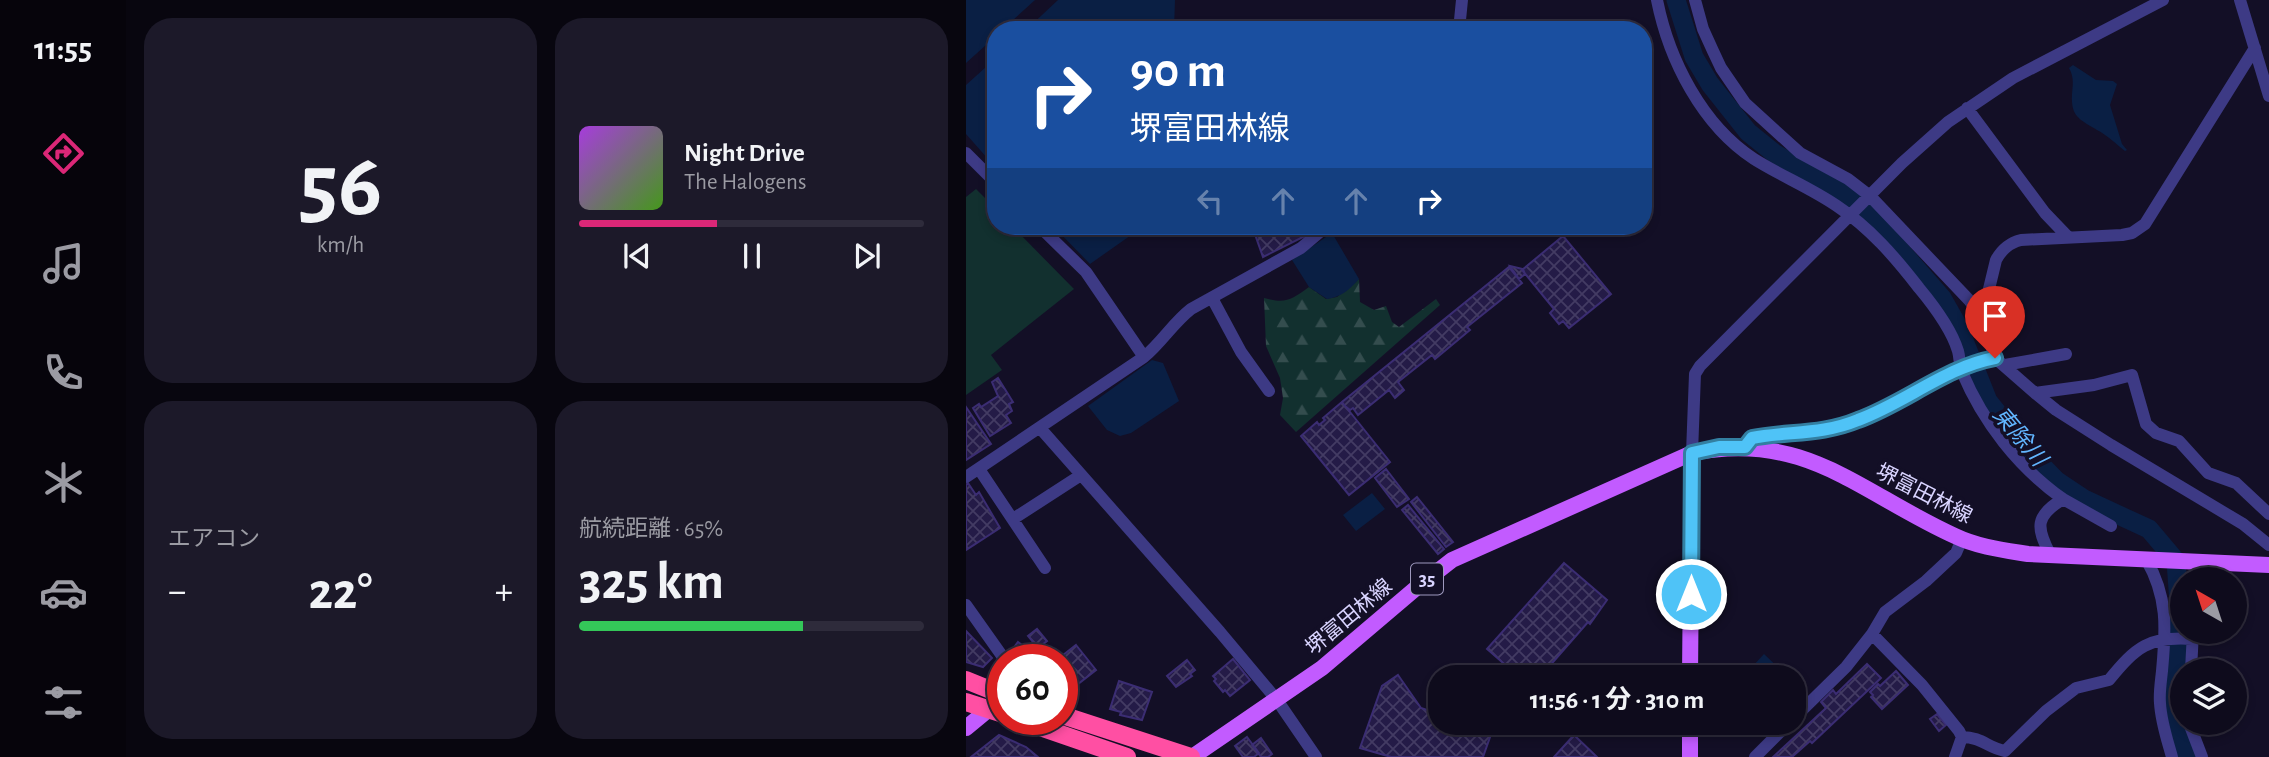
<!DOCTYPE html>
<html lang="ja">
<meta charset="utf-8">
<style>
:root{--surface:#0e0b1c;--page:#1c1929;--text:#f1f3f6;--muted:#9b9ba3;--line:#2e2b3b;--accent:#db2777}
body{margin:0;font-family:"Alegreya Sans","Noto Sans JP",sans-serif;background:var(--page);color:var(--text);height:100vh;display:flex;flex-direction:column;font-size:26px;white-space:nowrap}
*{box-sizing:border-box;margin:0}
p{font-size:23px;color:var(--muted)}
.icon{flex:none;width:38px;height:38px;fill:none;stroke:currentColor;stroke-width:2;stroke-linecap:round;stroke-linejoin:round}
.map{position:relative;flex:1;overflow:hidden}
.details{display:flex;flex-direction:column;gap:18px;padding:18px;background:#08060f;width:840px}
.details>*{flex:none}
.top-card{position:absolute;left:21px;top:21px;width:665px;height:214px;border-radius:28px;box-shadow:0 4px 10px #0003,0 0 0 2px var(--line);background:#1a4fa0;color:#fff;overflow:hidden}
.needle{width:46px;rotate:321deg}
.controls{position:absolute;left:1204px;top:567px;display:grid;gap:14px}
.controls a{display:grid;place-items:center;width:77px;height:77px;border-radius:50%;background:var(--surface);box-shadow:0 4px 10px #0003,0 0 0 2px var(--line);font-size:35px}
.speed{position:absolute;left:21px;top:644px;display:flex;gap:14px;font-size:35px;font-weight:700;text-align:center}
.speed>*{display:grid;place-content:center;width:91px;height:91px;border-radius:50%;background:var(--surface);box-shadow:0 4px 10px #0003,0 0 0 2px var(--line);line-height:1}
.speed .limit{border:10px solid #d22;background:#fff;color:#111}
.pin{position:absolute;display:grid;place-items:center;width:60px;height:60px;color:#fff;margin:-72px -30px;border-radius:50% 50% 50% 0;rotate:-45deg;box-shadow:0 0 7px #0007}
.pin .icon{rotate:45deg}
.me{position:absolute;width:77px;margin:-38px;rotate:0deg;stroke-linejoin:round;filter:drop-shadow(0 0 5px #0008)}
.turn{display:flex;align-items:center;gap:24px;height:147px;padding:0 28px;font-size:32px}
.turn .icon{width:91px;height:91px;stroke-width:2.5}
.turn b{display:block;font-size:49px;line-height:60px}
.lanes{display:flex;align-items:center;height:66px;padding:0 28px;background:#0003;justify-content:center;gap:35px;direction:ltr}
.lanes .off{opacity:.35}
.big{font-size:52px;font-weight:700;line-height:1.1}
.details .card{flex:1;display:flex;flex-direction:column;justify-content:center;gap:10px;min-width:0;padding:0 24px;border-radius:28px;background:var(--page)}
.details .dial{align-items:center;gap:0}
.dial b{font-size:91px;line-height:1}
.song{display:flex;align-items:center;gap:21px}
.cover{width:84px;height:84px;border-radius:10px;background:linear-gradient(135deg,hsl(280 70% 55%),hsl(100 70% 35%))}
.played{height:7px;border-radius:4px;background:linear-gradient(90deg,var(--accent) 40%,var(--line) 40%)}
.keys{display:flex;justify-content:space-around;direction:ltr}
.heat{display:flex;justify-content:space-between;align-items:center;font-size:38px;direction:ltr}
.charge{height:10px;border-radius:5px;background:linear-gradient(90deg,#34c759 65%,var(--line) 0)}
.details .tiles{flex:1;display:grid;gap:18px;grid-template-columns:repeat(2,1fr)}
.trip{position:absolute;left:462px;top:665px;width:378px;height:70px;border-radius:28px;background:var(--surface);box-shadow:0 4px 10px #0003,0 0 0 2px var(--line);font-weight:700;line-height:70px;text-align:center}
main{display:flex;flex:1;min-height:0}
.dock{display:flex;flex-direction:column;width:126px;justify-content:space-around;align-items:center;background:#06040b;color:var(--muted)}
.dock .icon{width:49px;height:49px}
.dock .active{color:var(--accent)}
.dock b{font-size:32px;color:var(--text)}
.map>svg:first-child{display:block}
.grass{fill:#12302f}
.forest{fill:url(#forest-firs)}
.water{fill:#0a1f44}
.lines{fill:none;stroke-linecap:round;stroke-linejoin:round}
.river{stroke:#0a1f44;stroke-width:19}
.building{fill:url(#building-cross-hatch);stroke:#3b2d73;stroke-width:2}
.minor{stroke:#3d3a85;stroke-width:12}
.major{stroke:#c25bff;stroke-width:16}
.highway{stroke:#ff4fa3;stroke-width:18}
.route-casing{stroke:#337fa1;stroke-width:18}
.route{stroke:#4fc3f7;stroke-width:12}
.labels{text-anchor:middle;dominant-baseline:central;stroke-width:7;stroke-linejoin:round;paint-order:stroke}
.shield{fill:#130f26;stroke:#9e99be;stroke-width:2}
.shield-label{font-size:19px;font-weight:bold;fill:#d9d4ff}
.street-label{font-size:21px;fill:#d9d4ff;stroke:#130f26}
.water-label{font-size:23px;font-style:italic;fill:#62b6ff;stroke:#130f26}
</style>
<main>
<nav class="dock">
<b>11:55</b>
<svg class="icon active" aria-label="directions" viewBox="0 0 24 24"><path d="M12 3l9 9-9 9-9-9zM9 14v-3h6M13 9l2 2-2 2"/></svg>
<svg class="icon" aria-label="music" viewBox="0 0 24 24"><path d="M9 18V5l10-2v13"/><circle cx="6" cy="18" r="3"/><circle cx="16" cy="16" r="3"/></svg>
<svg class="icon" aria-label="phone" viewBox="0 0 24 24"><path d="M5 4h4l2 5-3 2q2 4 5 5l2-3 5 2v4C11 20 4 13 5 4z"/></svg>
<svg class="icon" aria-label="climate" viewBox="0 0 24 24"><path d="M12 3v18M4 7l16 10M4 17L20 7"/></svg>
<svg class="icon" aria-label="car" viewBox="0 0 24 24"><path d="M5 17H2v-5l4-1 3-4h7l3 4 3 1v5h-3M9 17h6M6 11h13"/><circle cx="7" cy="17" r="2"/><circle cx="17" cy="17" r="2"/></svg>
<svg class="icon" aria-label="filters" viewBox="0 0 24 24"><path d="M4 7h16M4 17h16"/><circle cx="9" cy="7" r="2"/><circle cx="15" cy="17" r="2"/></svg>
</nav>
<section class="details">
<div class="tiles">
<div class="card dial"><b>56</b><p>km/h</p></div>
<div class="card">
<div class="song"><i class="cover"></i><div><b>Night Drive</b><p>The Halogens</p></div></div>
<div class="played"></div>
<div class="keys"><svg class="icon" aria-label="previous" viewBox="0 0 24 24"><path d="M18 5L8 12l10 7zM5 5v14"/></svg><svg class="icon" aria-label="pause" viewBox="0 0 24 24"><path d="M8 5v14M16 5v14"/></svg><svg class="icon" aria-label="next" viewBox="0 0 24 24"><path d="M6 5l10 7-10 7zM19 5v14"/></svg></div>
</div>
<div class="card"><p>エアコン</p>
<div class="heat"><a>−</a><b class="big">22°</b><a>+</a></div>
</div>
<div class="card"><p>航続距離 · 65%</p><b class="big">325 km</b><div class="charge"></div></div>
</div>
</section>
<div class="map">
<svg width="1303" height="757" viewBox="0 0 1303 757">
<defs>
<pattern id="forest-firs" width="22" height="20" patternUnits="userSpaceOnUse" patternTransform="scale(1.75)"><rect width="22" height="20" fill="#12302f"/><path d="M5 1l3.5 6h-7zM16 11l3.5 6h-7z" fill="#344d4e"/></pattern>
<pattern id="building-cross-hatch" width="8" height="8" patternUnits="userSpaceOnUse" patternTransform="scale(1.75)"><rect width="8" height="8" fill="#241b47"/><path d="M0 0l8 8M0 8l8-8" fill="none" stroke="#433b63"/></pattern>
</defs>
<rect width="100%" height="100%" fill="#130f26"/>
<path class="grass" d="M10 189 30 209V226H46L108 289 25 355 36 370 0 395V197Z"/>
<path class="forest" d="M393 279 394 302 408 310 420 306 426 322 433 327 470 299 474 305 330 432 314 415 317 398 314 378 300 346 298 298C320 304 325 300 343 287L360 299 371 297Z"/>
<path class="water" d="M0 0H69L36 30H30V36L0 63Z
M92 0H209L208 30H60Z
M30 58V168L0 134V85Z
M1107 65 1130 80 1147 81 1151 84 1144 105 1156 144 1161 150 1159 151C1150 144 1141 135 1131 130 1119 122 1107 119 1106 102 1105 89 1110 80 1103 68Z
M87 226H178L124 264Z
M366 233 393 279C383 290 375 297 361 299L343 287 326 260Z
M186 360 197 363 213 401 165 433 154 436 141 430 122 406Z
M406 493 419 509 390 531 377 515Z
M798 654 822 677H794L785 668Z"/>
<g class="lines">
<path class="river" d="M710 0 728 57 744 84 782 132 808 153 883 196 903 214 976 298 993 328 1022 401 1062 451 1091 481 1118 499 1183 529 1210 561 1213 603 1211 673 1205 702 1212 734 1222 757"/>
</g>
<path class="building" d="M286 226H334L339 236 297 257Z
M597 236 645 294 603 328 597 321 593 324 584 313 588 309 556 270Z
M544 266 557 269 559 274 553 279Z
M543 267 556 283 501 327 504 330 469 359 466 355 432 382 438 390 429 398 423 390 392 415 387 408 384 410 379 406 376 402Z
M32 378 47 402 43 404 46 411 40 415 45 423 24 436 7 408 13 404 15 407 32 396 26 382Z
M376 402 424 462 383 495 335 436 351 422 353 425 359 420 357 418Z
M0 407 25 444 0 460Z
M420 469 443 499 431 507 409 478Z
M2 483 10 495 13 492 34 528 0 550V485Z
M451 497 487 542 480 547 445 502Z
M442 505 478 549 472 554 436 510Z
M598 563 641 600 624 624 622 622 574 677H562L549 666 545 670 521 649Z
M71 629 81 641 72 648 62 636Z
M0 631 26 658 17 667 0 662Z
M52 642 60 648 54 656 46 650Z
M110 645 130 670 112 684 96 665V660L92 659Z
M267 659 284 680 264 696 259 690 257 692 248 681 250 679 247 676Z
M221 660 229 670 224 674 226 676 210 687 201 676Z
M901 664 915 678 846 743 844 741 826 757H807L860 708 855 702 867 690 870 694Z
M930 671 942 685 916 709 905 697 907 695 904 692 912 684 914 686Z
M432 675 455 708 464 711 474 701V723H529L517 757H425L394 748 416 686Z
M153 681 186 692 176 720 154 715 155 712 144 709Z
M971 714 980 725 973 731 964 719Z
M33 735 60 747 72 757H5Z
M608 735 631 757H588Z
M281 737 293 753 288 757H277L269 746Z
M295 738 306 754 302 757H295L286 745Z"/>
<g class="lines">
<path class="minor" d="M691 0C703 60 736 125 788 159 815 176 845 188 871 206 904 228 929 257 953 288 968 306 985 328 992 351 994 358 993 365 996 372 1017 422 1052 467 1097 499 1069 516 1070 527 1084 554
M729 0 737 29 747 51 755 68 779 103 834 153 882 179 904 196 1003 300 1016 318 1029 358 1069 393 1090 410 1145 445 1277 524 1303 545
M1274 0 1303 96
M493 30 496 0
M1001 108 1079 213 1102 237
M0 153 30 183
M73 226 120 272 178 357
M246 298 275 352 303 391
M1016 318 1030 260C1036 249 1043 243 1055 240L1156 235 1166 233 1179 224 1289 48
M1039 365 1100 354
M1069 393 1128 385 1166 375 1180 424 1190 433 1213 441 1242 473 1270 483 1303 514
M74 428 254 632 311 700 350 757
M779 447 786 438C823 432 856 435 892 421 939 403 980 368 1029 358
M726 453 729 374 734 366 936 163 982 122 1047 78 1197 0
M13 469 79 568
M0 477 178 357C196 342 207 323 225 309L335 248 361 226
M1097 499 1145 526
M47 519 115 475
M1180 559C1202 597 1200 628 1196 671 1195 681 1193 693 1194 703 1195 722 1201 739 1206 757
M0 605 39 660
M906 634 956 685 993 731 996 737 989 757
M1225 670 1227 632
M828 718 880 667 906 634 919 612 960 581 990 553 996 539
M1223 723 1236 757
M996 737C1016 737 1022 748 1039 751L1080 711 1110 688 1143 680C1170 647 1183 636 1226 639
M789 757 823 723"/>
<path class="major" d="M724 677 726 453
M0 728 23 709 32 694
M226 757 356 668 449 589 486 560 726 453C840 430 894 493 989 536 1012 547 1037 550 1062 554L1303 565
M724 757V723"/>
<path class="highway" d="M0 680 37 695
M0 702 37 714
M96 715 225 757
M51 719 161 757"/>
</g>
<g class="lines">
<defs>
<path id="route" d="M725 594 726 453 753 447H779L786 438C823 431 856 435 892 420 939 403 980 367 1029 358"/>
</defs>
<use href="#route" class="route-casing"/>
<use href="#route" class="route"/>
</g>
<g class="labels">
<rect class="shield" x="445" y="563.5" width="32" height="31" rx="5"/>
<g class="shield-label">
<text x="461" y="579">35</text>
</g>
<g class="street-label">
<text transform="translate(958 494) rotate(27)">堺富田林線</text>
<text transform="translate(383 617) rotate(-40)">堺富田林線</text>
</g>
<g class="water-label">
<text transform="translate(1053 437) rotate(50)">東除川</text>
</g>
</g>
</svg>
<div class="controls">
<a><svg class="needle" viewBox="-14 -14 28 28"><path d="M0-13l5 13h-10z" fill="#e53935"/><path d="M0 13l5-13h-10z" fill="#9b9ba3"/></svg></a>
<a><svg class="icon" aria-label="layers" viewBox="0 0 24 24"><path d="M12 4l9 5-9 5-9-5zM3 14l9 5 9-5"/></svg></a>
</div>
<div class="speed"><div class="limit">60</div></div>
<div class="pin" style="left:1029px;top:358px;background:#d93025"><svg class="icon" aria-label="arrive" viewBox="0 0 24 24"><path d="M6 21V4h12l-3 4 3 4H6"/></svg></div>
<svg class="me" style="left:725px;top:594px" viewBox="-20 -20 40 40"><circle r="17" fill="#4fc3f7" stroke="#fff" stroke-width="3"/><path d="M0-11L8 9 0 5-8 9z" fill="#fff"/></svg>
<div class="trip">11:56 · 1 分 · 310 m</div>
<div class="top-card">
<div class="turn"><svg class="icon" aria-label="right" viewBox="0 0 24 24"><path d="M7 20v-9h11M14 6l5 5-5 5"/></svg><div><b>90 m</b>堺富田林線</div></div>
<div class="lanes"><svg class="icon off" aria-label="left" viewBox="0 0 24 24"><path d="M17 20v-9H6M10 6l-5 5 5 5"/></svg><svg class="icon off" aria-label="ahead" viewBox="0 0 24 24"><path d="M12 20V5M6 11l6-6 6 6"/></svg><svg class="icon off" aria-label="ahead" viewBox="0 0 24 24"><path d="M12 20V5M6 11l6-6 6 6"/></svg><svg class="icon" aria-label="right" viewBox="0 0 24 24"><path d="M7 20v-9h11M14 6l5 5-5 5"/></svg></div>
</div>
</div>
</main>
